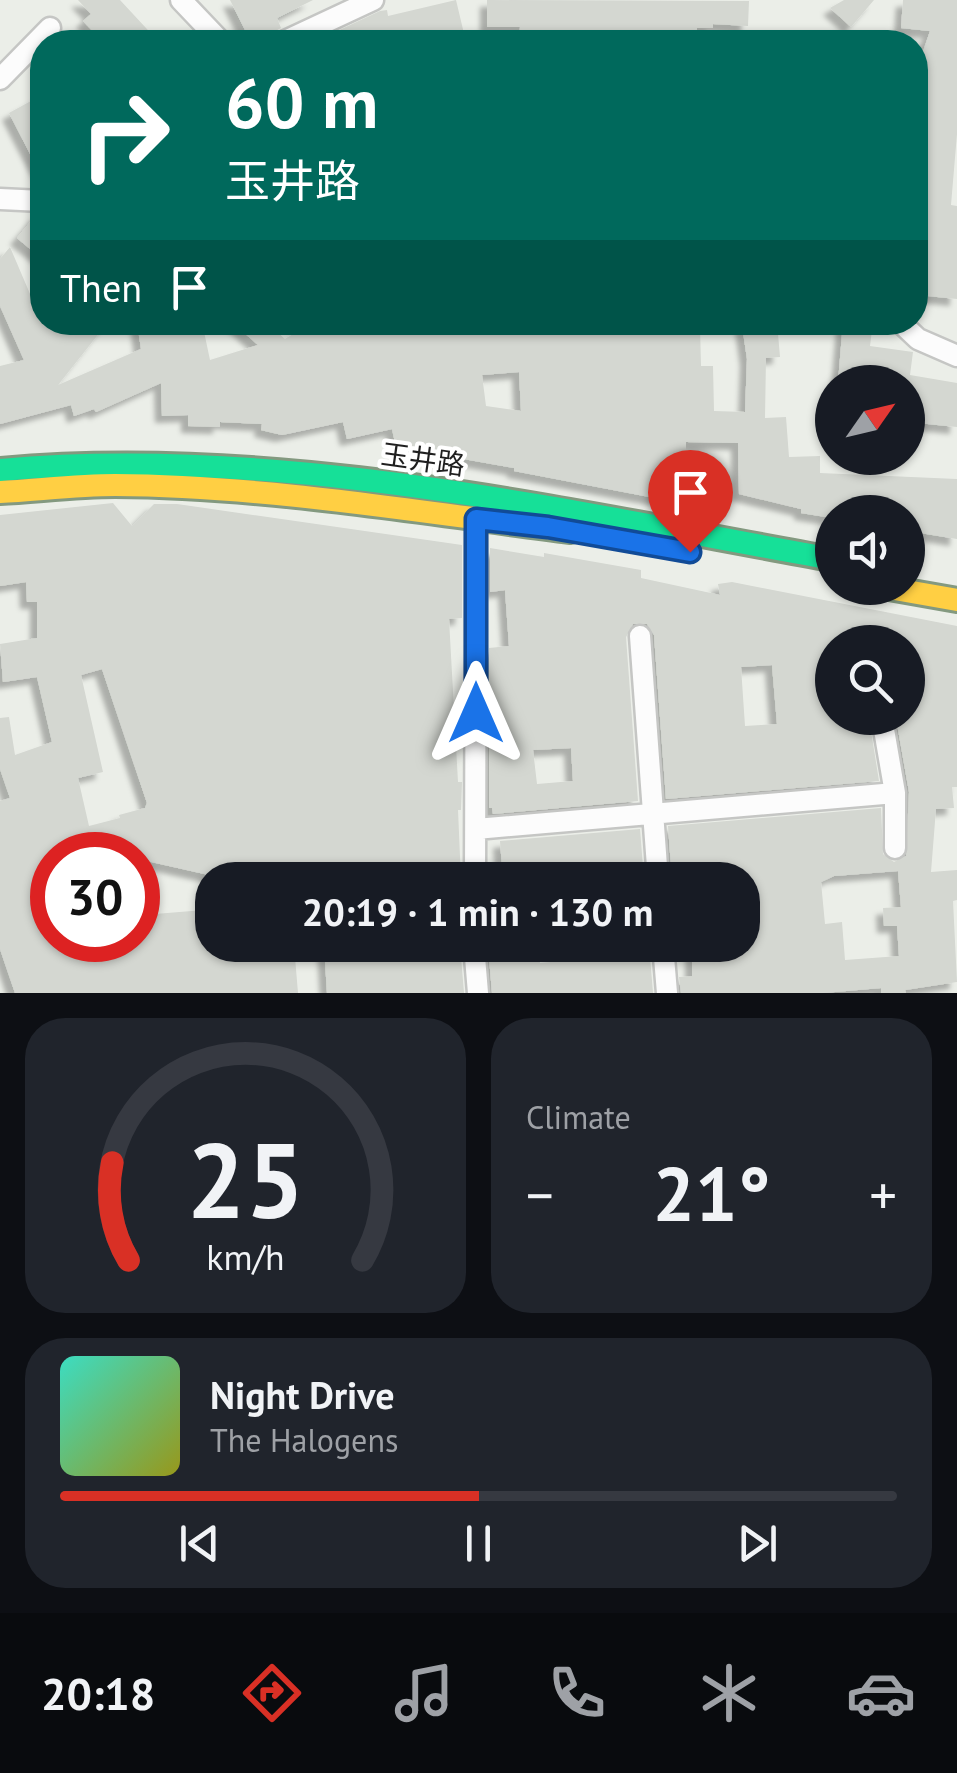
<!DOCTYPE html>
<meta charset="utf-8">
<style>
:root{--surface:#171b24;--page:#20242c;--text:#f1f3f6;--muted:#9ea1a6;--line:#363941;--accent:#d93025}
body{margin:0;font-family:"PT Sans","Noto Sans SC",sans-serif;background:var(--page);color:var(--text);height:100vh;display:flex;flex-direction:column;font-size:38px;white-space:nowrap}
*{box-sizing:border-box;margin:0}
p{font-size:32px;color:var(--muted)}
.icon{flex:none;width:55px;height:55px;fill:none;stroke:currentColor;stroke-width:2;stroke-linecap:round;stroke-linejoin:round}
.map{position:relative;height:993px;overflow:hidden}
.panel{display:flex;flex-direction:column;gap:25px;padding:25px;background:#0d0f14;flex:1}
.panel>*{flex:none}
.hud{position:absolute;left:30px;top:30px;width:898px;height:305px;border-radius:40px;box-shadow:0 2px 8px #0004;background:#00695c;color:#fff;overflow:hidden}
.needle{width:65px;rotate:56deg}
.tools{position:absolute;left:815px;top:365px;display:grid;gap:20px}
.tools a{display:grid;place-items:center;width:110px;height:110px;border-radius:50%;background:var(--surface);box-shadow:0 2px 8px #0004;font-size:50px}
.speed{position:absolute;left:30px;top:832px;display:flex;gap:20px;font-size:50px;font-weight:700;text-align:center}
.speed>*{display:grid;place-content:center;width:130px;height:130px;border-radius:50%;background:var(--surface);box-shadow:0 2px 8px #0004;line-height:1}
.speed .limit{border:15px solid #d22;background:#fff;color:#111}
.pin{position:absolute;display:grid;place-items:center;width:85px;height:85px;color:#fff;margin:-102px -42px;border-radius:50% 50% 50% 0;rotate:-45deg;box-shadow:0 0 10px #0007}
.pin .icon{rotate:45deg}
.me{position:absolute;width:110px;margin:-55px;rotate:0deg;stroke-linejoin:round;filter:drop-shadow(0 0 8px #0008)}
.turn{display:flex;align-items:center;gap:35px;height:210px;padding:0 30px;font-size:45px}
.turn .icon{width:130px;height:130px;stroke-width:2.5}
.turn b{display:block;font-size:70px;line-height:85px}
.then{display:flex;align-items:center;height:95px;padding:0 30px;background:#0003;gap:20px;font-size:38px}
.big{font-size:75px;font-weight:600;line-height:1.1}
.panel .card{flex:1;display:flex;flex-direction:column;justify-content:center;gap:15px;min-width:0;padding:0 35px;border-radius:40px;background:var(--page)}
.panel .dial{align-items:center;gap:0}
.dial svg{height:260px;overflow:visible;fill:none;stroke:var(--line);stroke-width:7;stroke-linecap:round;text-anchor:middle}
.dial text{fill:var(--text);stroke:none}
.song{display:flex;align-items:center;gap:30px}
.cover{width:120px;height:120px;border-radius:15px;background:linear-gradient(135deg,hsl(170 70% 55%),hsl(60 70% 35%))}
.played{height:10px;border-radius:5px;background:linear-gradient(90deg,var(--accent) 50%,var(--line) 50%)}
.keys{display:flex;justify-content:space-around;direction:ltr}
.heat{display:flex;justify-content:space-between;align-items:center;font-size:55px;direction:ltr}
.panel .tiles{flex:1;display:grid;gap:25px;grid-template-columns:1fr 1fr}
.card:last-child{grid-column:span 2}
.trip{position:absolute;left:195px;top:862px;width:565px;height:100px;border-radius:40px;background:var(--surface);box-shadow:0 2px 8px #0004;font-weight:600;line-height:100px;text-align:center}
.dock{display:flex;height:160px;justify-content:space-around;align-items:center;background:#090b0e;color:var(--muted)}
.dock .icon{width:70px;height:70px}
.dock .current{color:var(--accent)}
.dock b{font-size:45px;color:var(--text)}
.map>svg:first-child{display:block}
.building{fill:#d4d7d1;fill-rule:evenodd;filter:url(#shadow)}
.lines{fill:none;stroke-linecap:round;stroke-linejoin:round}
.street-casing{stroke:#c5c6c4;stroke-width:25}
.fast-casing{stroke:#83997f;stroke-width:28}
.slow-casing{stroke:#83997f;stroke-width:28}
.street{stroke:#fcfcfc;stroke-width:20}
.fast{stroke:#16e098;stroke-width:22}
.slow{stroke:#ffcf43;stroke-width:22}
.route-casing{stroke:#114b97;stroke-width:25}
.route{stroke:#1a73e8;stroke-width:18}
.labels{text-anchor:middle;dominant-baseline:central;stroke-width:8;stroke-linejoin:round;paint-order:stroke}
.street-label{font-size:28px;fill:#1f1f1f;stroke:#fff}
</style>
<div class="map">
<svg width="957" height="993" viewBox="0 0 957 993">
<defs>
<filter id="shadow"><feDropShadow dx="-7" dy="7" stdDeviation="2.5" flood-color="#0004"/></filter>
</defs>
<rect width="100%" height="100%" fill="#ebeee8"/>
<path class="building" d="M78 0H120L159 42H103L83 21 91 14Z
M230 0H313L277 18 281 28 272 33 269 42H251Z
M456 0 466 42H314L380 11 387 10 388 16Z
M487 0 749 1 748 26 713 24V28H697V42H519L520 27H487Z
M844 0H874L851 27 830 8Z
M903 0H957V134L951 205 957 206V299L918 295 922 249H915V75L930 31 901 28Z
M42 95V177L9 113Z
M37 214 42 215V259L17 238Z
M10 247 42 322H108L58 385 141 349 137 322H202L210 360 258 345 232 322H266L285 339 313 322H578L580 329 629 324V328L700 327 701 366H713L714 411 745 412 747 359 742 325 777 322 780 357 766 358 765 418 786 417 789 457 820 456V473L957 479V539L908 531V512H832V518L801 513V509L739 494 738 443 686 442V504L514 471V468L396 447 392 429 347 439 343 422 282 435 261 430 262 424 220 422V427L188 426V415L162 416 161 383 96 412 94 409 74 416 71 405 0 424V366L24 360 0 306V259ZM519 372 521 411 486 406 482 375Z
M843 322H873L870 346 913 352 910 375 957 383V427L908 422V382H838Z
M113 503 132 526 154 504H177L462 545V618L449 619 458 782H462L461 810H458L461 880H231L138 859V855H47L52 886V940H138V909L152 905 155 914 204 910 205 923H212V945H294L298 993H15L0 949V801L10 798 0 769V718L9 717 15 755 52 742 37 677 3 682 0 644 37 638V602H27L26 582 0 586V515ZM102 669 147 803 145 808 119 815 120 818 89 826 78 778 103 772 81 675Z
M490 548 544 557V553L641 570V578L720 595 718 584 732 582 957 626V787H952L954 808 936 809 931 872 957 870V900L953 901 957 982 905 990 906 993H881V988L823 993H681L679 977 692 976V945H742V880H672L668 826 881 808 883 854 894 862 906 856 909 792 896 718H908V642H832V718H869L879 781 666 799 654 635 647 624H633L626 637 638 801 493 814 492 808H489V648L509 646 505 590 490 592ZM772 665 777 724 745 726 741 667ZM571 748 573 781 537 784 533 750ZM898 871 901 907 883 908 884 926H897L899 956 845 960 842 922 825 924 821 882 834 876Z
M640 829 644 880H503L500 841Z
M324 945H460L464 993H327Z
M488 945H537L540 963 572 960 571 946 649 945 653 993H492Z"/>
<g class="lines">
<defs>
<path id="street" d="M181 0 221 42
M283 42 373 0
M0 79 50 28
M0 199 42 201
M900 322 918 339 957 356
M640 636 658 880
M882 718 895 793V848
M476 829 895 793
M475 880 476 519
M474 945 478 993
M663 945 667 993"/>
<path id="fast" d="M0 470C279 445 559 510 832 559"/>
<path id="slow" d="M0 492C38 490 77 485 115 485 267 486 420 512 571 531
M889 588 957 600"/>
</defs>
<use href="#street" class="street-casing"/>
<use href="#fast" class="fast-casing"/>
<use href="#slow" class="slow-casing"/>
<use href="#street" class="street"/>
<use href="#fast" class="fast"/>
<use href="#slow" class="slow"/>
</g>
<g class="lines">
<defs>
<path id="route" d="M476 713V519L548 527 690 552"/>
</defs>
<use href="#route" class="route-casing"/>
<use href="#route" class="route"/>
</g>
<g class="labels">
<g class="street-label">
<text transform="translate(423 459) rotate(8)">玉井路</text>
</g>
</g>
</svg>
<div class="tools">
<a><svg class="needle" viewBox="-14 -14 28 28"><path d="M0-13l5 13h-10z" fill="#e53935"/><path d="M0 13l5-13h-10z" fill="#9ea1a6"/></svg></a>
<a><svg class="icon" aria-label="sound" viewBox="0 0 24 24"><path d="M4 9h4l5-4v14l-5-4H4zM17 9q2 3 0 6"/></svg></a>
<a><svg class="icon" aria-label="search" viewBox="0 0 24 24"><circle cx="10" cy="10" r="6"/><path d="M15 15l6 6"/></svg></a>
</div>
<div class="speed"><div class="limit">30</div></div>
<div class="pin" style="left:690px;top:552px;background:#d93025"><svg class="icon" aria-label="arrive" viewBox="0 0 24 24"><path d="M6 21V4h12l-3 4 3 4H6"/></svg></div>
<svg class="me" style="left:476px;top:713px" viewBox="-20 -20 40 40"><path d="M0-17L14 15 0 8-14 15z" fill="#1a73e8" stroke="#fff" stroke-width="4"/></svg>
<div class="trip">20:19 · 1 min · 130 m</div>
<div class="hud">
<div class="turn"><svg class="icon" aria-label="right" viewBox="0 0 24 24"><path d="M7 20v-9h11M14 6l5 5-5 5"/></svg><div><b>60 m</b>玉井路</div></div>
<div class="then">Then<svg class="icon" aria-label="arrive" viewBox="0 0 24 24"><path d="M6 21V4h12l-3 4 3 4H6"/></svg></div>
</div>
</div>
<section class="panel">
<div class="tiles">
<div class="card dial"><svg viewBox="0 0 100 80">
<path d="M14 69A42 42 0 1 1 86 69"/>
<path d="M14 69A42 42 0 0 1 9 39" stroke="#d93025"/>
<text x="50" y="56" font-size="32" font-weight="700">25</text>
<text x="50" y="72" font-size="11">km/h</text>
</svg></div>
<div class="card"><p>Climate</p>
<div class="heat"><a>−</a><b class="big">21°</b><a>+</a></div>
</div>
<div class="card">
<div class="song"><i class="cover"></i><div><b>Night Drive</b><p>The Halogens</p></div></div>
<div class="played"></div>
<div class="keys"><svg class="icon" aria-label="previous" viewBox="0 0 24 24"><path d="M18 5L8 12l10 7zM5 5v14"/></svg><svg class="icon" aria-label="pause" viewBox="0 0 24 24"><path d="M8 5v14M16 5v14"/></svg><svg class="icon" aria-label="next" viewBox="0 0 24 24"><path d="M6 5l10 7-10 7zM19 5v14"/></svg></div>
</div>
</div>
</section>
<nav class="dock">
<b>20:18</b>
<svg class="icon current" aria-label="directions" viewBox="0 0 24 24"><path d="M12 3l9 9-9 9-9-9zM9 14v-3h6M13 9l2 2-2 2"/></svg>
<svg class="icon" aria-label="music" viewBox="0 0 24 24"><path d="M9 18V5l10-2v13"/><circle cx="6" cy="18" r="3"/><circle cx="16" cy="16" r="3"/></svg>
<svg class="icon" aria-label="phone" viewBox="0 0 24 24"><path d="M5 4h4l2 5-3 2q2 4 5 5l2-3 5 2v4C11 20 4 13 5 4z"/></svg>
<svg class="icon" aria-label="climate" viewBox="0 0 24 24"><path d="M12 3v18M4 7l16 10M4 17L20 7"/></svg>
<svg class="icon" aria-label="car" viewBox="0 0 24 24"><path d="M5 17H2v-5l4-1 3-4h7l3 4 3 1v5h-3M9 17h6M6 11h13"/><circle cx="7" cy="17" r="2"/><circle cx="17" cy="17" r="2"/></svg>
</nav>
